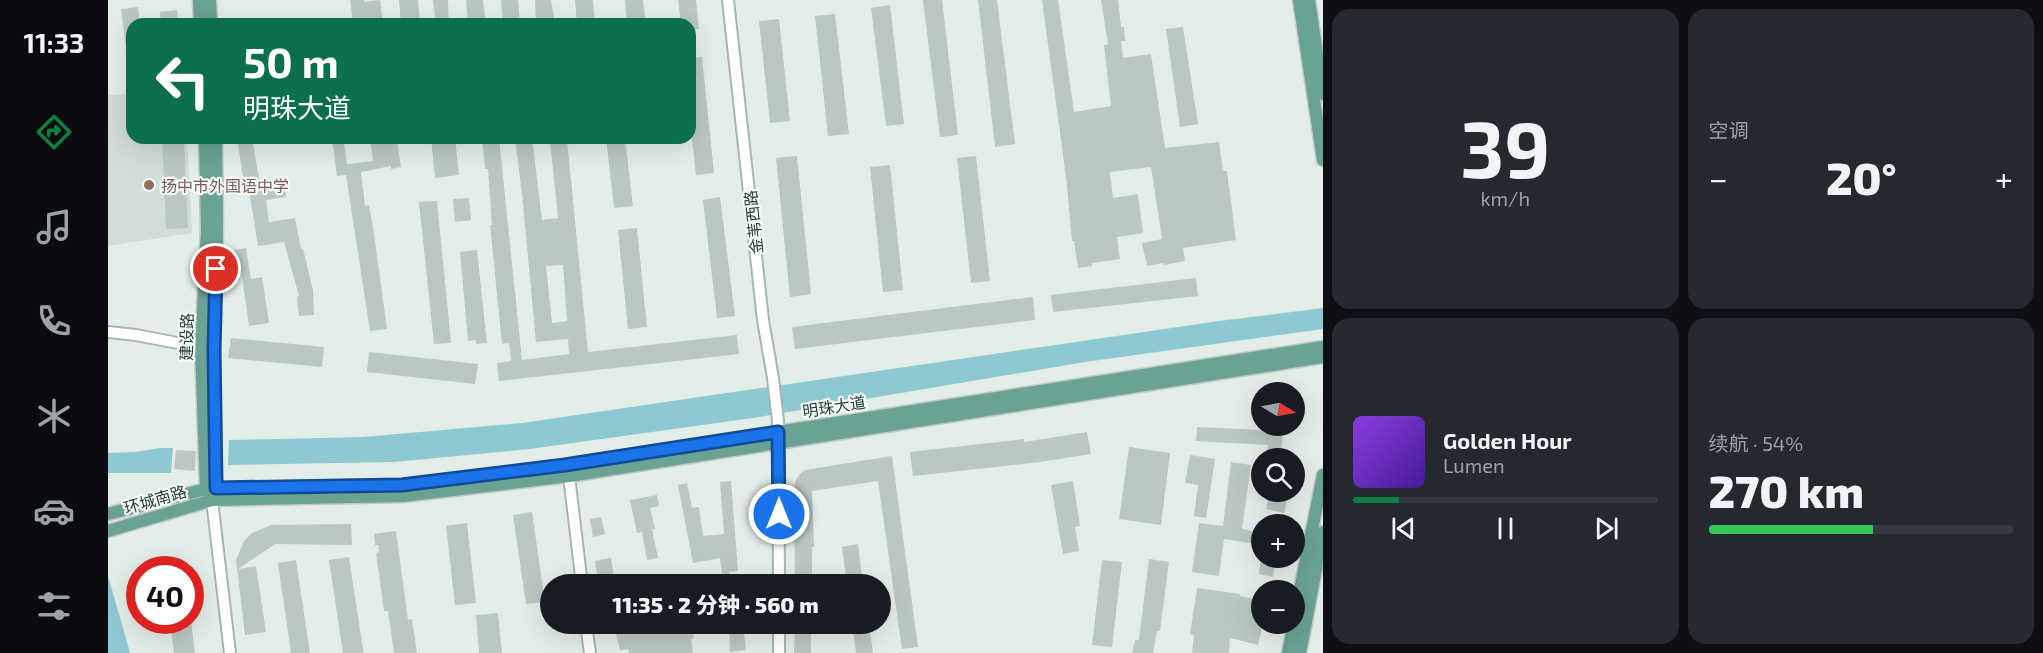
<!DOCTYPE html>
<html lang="zh">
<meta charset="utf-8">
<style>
:root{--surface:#171b24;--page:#242831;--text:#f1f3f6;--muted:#9ea1a6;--line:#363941;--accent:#0b8043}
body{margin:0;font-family:"Exo 2","Noto Sans SC",sans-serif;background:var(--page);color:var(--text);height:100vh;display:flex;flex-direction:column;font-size:22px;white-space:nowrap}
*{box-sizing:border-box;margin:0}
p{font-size:20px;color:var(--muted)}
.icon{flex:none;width:33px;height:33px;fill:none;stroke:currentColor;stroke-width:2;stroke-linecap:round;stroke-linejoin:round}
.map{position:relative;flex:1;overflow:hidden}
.side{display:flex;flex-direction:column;gap:9px;padding:9px;background:#0d0f14;width:720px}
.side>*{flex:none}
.guide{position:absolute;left:18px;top:18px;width:570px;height:126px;border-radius:18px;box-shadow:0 6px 24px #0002;background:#0b6e4f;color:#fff;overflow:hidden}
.needle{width:39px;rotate:100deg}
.tools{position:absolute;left:1143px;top:382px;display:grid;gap:12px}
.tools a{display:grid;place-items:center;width:54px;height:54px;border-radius:50%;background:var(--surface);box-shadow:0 6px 24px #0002;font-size:30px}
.speed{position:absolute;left:18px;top:556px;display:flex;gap:12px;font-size:30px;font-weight:700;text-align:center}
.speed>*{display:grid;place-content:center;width:78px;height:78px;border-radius:50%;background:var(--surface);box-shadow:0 6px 24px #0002;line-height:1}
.speed .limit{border:9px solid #d22;background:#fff;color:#111}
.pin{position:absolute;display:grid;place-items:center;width:51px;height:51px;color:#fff;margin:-26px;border:3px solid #fff;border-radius:50%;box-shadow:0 2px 6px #0007}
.me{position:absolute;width:66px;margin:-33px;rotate:0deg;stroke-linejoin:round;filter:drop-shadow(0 0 4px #0008)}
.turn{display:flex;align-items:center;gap:21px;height:126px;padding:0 18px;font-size:27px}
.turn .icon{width:78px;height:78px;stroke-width:2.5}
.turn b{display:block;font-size:42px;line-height:51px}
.big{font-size:45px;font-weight:800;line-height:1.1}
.side .widget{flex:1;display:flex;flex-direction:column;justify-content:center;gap:9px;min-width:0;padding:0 21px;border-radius:18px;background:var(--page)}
.side .dial{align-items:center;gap:0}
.dial b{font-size:78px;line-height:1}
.song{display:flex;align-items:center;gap:18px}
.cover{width:72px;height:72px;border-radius:9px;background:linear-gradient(135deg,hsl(270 70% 55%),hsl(260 70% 35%))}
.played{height:6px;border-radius:3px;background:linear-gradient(90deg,var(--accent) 15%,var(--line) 15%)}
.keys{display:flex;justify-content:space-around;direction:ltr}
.heat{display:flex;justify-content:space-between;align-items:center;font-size:33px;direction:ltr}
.charge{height:9px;border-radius:4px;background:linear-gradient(90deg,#34c759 54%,var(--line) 0)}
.side .tiles{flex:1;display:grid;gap:9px;grid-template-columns:repeat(2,1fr)}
.trip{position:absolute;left:432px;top:574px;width:351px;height:60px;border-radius:30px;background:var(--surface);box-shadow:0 6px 24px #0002;font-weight:800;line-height:60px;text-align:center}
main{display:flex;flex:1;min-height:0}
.dock{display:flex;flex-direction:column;width:108px;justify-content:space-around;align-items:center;background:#090b0e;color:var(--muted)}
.dock .icon{width:42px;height:42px}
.dock .active{color:var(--accent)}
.dock b{font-size:27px;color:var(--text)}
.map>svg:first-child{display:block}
.built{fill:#d2ddd8}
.water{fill:#8ec8d1}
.building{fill:#bac8c2;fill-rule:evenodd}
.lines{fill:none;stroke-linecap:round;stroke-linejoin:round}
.minor-casing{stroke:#a7b6b0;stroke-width:14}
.major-casing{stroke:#c2c9c7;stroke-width:15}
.minor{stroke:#fff;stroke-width:10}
.major{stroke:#6aa293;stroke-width:12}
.route-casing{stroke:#114b97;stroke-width:15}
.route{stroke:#1a73e8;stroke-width:10}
.education-dot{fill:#8d6e63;stroke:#f5faf7;stroke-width:2}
.labels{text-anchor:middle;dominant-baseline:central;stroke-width:4.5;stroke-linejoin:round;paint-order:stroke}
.education-label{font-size:16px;fill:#785e54;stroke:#f5faf7;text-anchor:start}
.street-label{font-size:16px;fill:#243f37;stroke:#f5faf7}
</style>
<main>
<nav class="dock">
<b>11:33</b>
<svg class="icon active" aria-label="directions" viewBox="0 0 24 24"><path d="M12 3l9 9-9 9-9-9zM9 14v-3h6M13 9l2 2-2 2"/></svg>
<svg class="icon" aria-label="music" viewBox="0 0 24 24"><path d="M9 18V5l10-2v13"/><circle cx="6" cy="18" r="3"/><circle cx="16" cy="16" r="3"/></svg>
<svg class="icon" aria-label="phone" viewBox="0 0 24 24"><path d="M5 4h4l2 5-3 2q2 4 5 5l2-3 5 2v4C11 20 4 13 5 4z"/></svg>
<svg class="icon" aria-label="climate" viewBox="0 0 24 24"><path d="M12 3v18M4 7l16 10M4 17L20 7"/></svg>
<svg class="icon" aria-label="car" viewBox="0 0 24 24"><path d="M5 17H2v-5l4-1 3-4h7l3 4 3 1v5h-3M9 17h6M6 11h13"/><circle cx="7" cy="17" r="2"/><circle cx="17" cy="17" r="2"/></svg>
<svg class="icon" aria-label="filters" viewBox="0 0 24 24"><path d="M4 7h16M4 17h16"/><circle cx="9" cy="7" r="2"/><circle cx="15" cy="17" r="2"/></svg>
</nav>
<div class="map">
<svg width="1215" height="653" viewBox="0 0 1215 653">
<rect width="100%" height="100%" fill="#e4eee9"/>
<path class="built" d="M24 94V138H79L84 233 0 246V95Z"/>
<path class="water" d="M1215 308V329L977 362 645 418 422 449 286 462 120 465 121 440 256 437 414 423 1111 321Z
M52 448H65L63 473H0V453L27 452Z
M0 576 21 649 22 653H0Z"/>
<path class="building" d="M242 0H256V2L272 0 275 24H245Z
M291 0H310L312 24H293Z
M325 0H340L341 24H328Z
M358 0H375L378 24H360Z
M393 0H410L412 24H395Z
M427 0H443L447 24H428Z
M467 0H485L487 24H469Z
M517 0H535L538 24H519Z
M570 0H588L591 29 582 30V24H573Z
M815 0H834L850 135 832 137Z
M870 0H889L907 144 887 147Z
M934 0H950L966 112 1003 106 996 45 1000 44 993 0H1010L1013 27H1016L1017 41H1013L1015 58 1043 54 1057 148 1111 142 1115 171H1119L1128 240 1075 248 1077 261 1056 265 1055 263 1039 266 1034 243 1054 239 1043 167 1002 172 1005 198 1030 194 1035 233 1009 237 1012 259 984 263V266L970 268 966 241H964L958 177Z
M782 5 796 124 778 126 763 8Z
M30 7 32 24H24V48H18L13 9Z
M69 10 70 24H53L52 12Z
M727 14 741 134 720 136 707 16Z
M671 19 682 121 662 123 651 21Z
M1075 27 1090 124 1072 127 1058 29Z
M594 57 606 173 588 175 582 121V58Z
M54 138H76L80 228 58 229Z
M129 138H144L152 184 176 181 178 197 158 200 161 222 187 218 193 249H195L205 290 206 315 191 316 189 297 191 296 176 242 150 246 140 184H136Z
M224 138H235L239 164 265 161 262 138H275V142L289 141 293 167 283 169V166L253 172 257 206 261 205 266 234 279 329 262 331 238 175 229 176Z
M323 138H347L351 175 327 178Z
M374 138H391L414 360 461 354 460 339 428 342 414 194 407 138H424L434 220 450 218 442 141 459 140 480 352 629 335 631 354 391 381 389 363 403 361 401 343 394 344 382 225H384L380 169H377ZM455 265 459 321 444 323 438 266Z
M498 138H517L525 206 506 208Z
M689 156 703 294 682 297 668 158Z
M868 156 882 281 863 283 849 158Z
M782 165 795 290 775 292 762 167Z
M612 197 627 316 609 318 595 200Z
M361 198 363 220 347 222 345 199Z
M329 201 343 343 326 344 311 202Z
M529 228 539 327 520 329 510 230Z
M138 248 143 279 154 277 161 323 141 326 133 269H129L126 250Z
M369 250 379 343 368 344V340L360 341 352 252Z
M1088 278 1090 296 945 312 943 295Z
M925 297 927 320 687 349 684 327Z
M123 338 216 347 214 367 120 358Z
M261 352 370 364 367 384 259 372Z
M1089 427 1175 431 1173 454 1159 453 1160 445 1088 441Z
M979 432 983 454 932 462 805 476 802 452 916 439V442Z
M1021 447 1062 453 1053 525 1011 519Z
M68 450 88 451 87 471 66 469Z
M1082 455 1107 459 1098 518 1086 516 1090 485 1077 483Z
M784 456 810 647 794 649 770 481 704 491 706 547H704V585H687L686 490 688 480 692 474 697 470Z
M1123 462 1143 465 1134 529 1154 533V545L1116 539 1111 576 1084 572 1091 523 1115 526Z
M623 481 630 571 621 572 623 585H615L612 558 585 563 570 485 579 483 584 508 591 507 595 536 616 534 612 482Z
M965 481 972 526 967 527 971 551 955 554 943 485Z
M1162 492H1181L1176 513 1158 509Z
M549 495 551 506 542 508 547 529H544L550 558 539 560 534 532 529 533 522 500Z
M424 512 437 602 418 604 405 515Z
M493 517 497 534 485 537 482 519Z
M359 523 368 603 347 605 338 526Z
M243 524 244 545 167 544 130 569 148 566 158 632 137 635 128 560 136 541 144 533 163 525Z
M288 531 300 620 304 619 309 653H286L280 611H276L268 553 271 552 270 545H267L266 534Z
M750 544 755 585H739L734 547Z
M241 557 254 643 256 653H235L232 633 221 560Z
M503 558 507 585H491L487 561Z
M1153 558H1168L1165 577 1151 574Z
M1041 559 1061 562 1052 631H1049L1045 653H1024L1027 640H1031Z
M188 560 202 653H183L170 563Z
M994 560 1014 562 1004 647 984 645Z
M1089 588 1132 594V596L1154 601V624H1155L1150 645 1122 638 1121 653H1084L1086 635 1082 634Z
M390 613 394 653H371L368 615Z
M62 621H83L87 653H66Z
M496 624H520V627L515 628 517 633 536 630 535 628 549 624H552L553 629 573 624H583L586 638 583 639 585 653H521L520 649 512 650 507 630 498 632Z
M621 624H635L638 650 622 652Z
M687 624H703V653H686Z
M744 624H761L765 653H748Z"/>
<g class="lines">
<defs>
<path id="minor" d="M620 0 655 320 665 378 670 421 671 585
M0 332 28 335 106 350
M461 476 474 585
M104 500 122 653
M478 624 482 653
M671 653V624"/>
<path id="major" d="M91 0 92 24
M102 0 103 24
M1191 0 1215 160
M1201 0 1215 94
M97 138 99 230 93 348 98 489 102 496
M105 496 108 488 106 350 109 228 108 138
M0 514 98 489 294 485 457 465 1215 347
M0 531 104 500 295 496 461 476 1215 357
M1186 620 1215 475
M1180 653 1186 624
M1192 653 1215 532"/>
</defs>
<use href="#minor" class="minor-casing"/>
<use href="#major" class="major-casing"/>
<use href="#minor" class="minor"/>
<use href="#major" class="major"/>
</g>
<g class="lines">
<defs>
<path id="route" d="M108 269 106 350 108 488 294 485 457 465 670 432 671 514"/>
</defs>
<use href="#route" class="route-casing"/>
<use href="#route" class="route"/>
</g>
<circle class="education-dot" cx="41" cy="185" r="6"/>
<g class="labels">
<g class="education-label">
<text x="53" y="185">扬中市外国语中学</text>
</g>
<g class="street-label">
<text transform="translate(645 222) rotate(-96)">金苇西路</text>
<text transform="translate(78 337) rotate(-89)">建设路</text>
<text transform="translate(726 406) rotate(-9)">明珠大道</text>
<text transform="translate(47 499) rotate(-16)">环城南路</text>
</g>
</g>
</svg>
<div class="tools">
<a><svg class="needle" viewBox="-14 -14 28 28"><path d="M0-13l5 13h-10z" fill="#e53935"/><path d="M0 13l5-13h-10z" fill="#9ea1a6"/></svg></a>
<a><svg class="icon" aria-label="search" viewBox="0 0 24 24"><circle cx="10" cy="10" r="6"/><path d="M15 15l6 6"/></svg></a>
<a>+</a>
<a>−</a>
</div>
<div class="speed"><div class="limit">40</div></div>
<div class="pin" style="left:108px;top:269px;background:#d93025"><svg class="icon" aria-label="arrive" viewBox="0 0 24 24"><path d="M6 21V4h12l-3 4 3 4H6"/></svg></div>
<svg class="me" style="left:671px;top:514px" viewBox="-20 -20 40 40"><circle r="17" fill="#1a73e8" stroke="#fff" stroke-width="3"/><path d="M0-11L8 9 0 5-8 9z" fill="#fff"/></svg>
<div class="trip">11:35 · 2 分钟 · 560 m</div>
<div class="guide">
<div class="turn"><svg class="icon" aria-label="left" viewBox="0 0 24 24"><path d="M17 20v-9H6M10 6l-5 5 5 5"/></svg><div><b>50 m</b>明珠大道</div></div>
</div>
</div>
<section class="side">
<div class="tiles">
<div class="widget dial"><b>39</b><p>km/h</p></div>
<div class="widget"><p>空调</p>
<div class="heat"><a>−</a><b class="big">20°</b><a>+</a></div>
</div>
<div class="widget">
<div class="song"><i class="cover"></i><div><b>Golden Hour</b><p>Lumen</p></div></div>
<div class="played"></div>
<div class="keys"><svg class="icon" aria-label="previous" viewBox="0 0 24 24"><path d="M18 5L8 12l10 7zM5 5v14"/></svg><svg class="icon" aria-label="pause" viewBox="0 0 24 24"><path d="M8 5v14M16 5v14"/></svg><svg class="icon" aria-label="next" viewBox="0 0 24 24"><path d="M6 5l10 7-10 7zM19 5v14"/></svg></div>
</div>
<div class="widget"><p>续航 · 54%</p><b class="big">270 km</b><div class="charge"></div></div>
</div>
</section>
</main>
